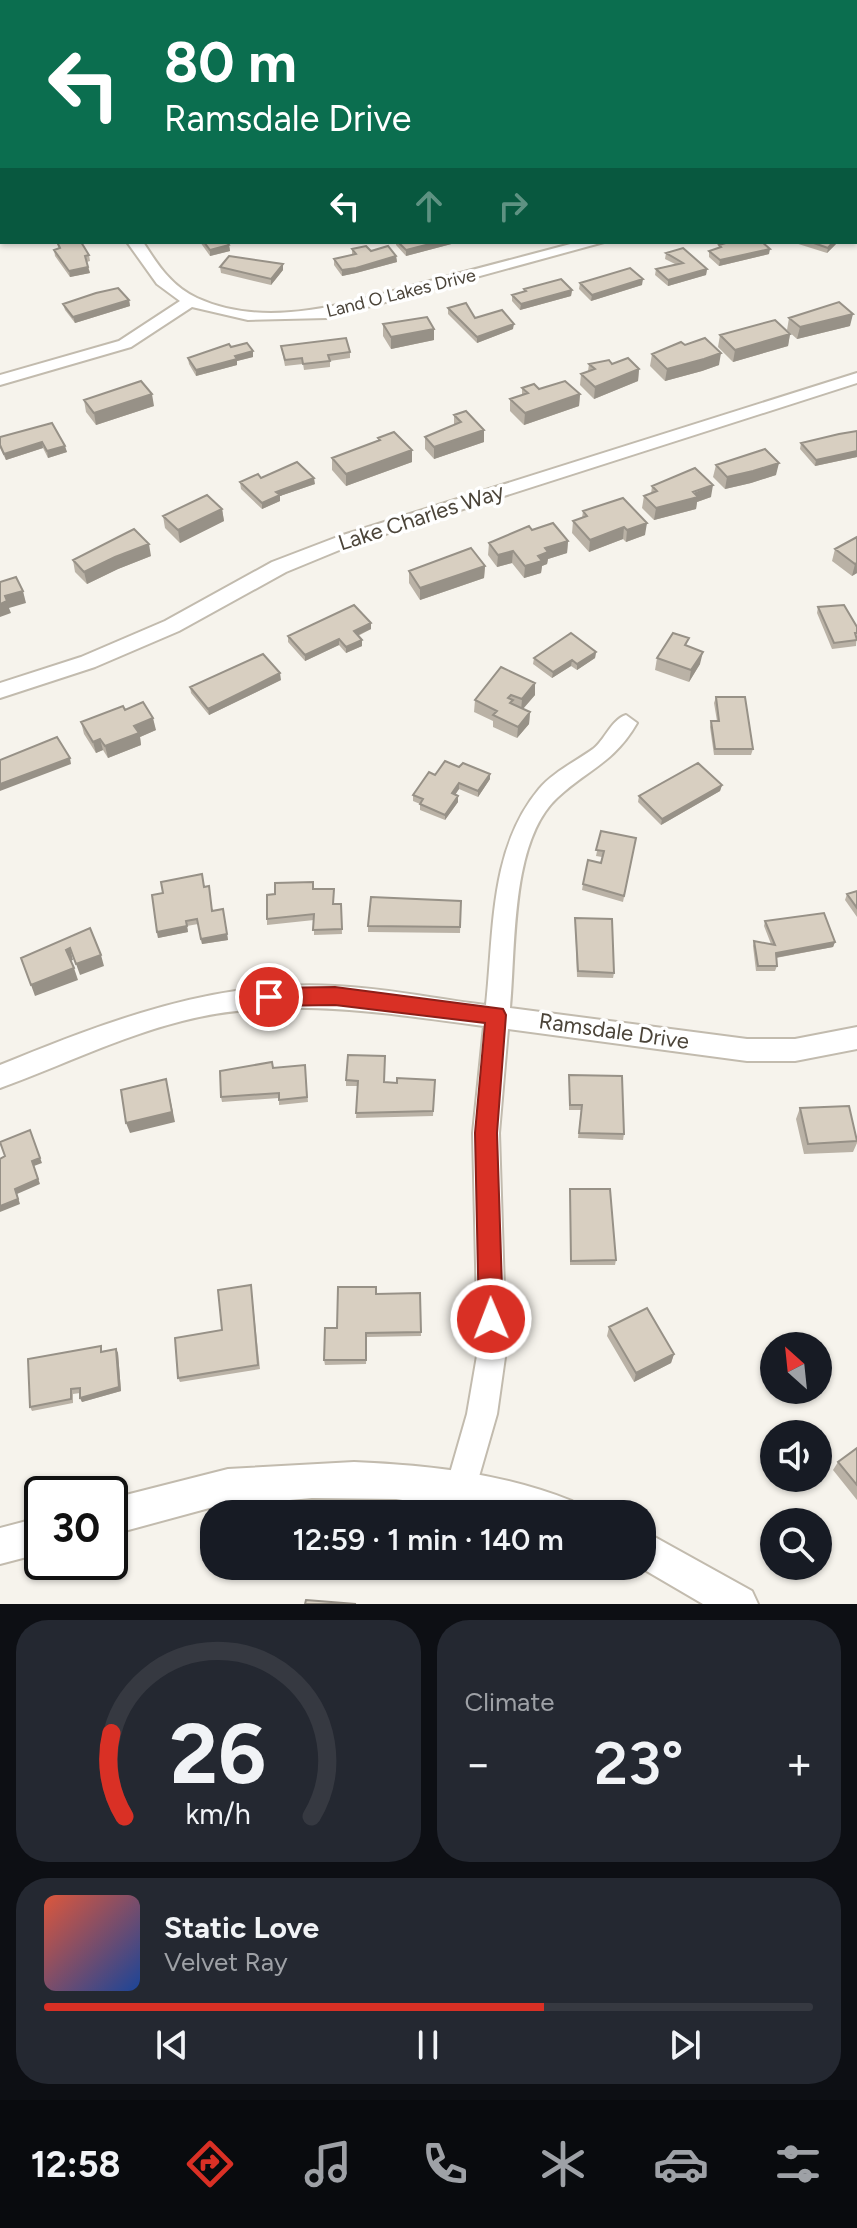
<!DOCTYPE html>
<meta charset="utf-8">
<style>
:root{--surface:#171b24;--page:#242831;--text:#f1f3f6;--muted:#9ea1a6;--line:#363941;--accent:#d93025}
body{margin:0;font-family:Figtree,sans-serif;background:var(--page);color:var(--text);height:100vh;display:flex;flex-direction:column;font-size:30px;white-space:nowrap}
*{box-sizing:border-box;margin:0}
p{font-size:26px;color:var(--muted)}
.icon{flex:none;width:44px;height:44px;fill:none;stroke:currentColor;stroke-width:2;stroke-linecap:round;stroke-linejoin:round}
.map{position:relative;height:1604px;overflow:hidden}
.side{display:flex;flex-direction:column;gap:16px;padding:16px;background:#0d0f14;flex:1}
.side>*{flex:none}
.hud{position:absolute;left:0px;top:0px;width:858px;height:244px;box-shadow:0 2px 6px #0004;background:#0b6e4f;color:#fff;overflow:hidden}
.needle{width:52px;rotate:333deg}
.fabs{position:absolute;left:760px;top:1332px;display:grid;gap:16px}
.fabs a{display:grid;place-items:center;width:72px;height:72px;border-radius:50%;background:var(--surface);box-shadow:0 2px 6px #0004;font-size:40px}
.speed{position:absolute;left:24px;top:1476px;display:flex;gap:16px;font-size:40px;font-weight:700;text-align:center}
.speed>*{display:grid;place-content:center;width:104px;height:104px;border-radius:50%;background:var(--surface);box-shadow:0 2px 6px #0004;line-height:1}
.speed .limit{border:4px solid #111;border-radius:12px;background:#fff;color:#111}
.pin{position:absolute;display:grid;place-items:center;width:68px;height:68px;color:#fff;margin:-34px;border:4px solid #fff;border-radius:50%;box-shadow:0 2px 8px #0007}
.me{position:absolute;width:88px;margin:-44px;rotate:359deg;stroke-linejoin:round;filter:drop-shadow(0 0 6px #0008)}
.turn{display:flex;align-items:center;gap:28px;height:168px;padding:0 32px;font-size:36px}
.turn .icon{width:104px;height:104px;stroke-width:2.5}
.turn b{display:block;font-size:56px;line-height:68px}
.lanes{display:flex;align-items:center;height:76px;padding:0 32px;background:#0003;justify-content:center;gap:40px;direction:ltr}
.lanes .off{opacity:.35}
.big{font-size:60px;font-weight:600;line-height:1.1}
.side .card{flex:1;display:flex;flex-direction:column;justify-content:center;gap:12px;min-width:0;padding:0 28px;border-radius:32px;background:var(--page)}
.side .dial{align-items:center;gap:0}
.dial svg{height:208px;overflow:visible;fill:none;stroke:var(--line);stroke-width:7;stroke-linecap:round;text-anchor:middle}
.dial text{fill:var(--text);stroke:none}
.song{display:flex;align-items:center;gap:24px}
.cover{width:96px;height:96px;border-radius:12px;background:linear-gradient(135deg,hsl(10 70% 55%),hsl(220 70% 35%))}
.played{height:8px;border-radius:4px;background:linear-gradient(90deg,var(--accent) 65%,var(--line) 65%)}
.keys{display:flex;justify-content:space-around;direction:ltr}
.heat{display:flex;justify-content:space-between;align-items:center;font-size:44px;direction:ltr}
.side .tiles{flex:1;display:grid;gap:16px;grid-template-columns:1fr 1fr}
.card:last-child{grid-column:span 2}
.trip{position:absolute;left:200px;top:1500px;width:456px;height:80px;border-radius:32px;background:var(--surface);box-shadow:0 2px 6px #0004;font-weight:600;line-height:80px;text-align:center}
.dock{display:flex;height:128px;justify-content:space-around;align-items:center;background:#090b0e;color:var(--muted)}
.dock .icon{width:56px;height:56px}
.dock .on{color:var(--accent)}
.dock b{font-size:36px;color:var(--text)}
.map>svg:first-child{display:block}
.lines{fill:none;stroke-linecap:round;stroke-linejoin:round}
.minor-casing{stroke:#c2bbae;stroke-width:4}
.tertiary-casing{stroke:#c2bbae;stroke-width:4}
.minor{fill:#fff;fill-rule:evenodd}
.tertiary{fill:#fff;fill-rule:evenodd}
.wall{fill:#bab2a6}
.shaded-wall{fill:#979187}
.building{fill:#d8cfc1;stroke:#979187;stroke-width:2}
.route{fill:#d93025;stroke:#8d1f18;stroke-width:2}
.labels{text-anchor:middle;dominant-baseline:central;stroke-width:7;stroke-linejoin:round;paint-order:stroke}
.far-street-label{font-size:18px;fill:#4b4439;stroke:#fff}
.street-label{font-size:22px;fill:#4b4439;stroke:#fff}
</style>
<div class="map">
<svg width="857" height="1604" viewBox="0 0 857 1604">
<rect width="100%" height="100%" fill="#f6f3ec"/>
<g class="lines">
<defs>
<path id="minor" d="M189 0H201V2H189Z
M335 0H356L334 2Z
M818 0H832L833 2H819Z
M856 16 857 17V25H856Z
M856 222 857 223V233L856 232Z
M127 242H143C158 265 171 286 197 298 271 332 357 300 430 281 480 268 529 255 578 242H604L327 318 248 320 192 307 131 347 0 385V375L119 341 180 301 157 284Z
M857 373V383L354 544 286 572 179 631 95 667 0 698V683L81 657 165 621 272 562 340 536Z
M626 715 637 723C614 763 588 769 557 798 510 842 516 948 510 1008L747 1039H795L857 1027V1049L795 1061H747L508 1029 499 1133 506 1350 497 1414 476 1487 472 1498 461 1502 450 1498 446 1487 467 1414 478 1350 473 1133 484 1026C383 1013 283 995 182 1021 119 1037 61 1066 0 1088V1065C108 1021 216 979 335 986 385 988 436 999 486 1005 494 932 489 849 539 789 552 773 576 761 593 749 605 740 611 720 626 715Z"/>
<path id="tertiary" d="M354 1462C427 1465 503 1473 572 1501L577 1514H493L396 1499 312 1498 213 1507 110 1535V1499L228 1469Z
M42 1517V1553L0 1564V1528Z
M642 1530 752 1591 758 1604H703L638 1566H642Z"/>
</defs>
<use href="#minor" class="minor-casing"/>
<use href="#tertiary" class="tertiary-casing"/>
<use href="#minor" class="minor"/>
<use href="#tertiary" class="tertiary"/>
</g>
<path class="wall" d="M57 242 89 255 90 261 87 262 90 273 70 277 55 256 54 250 59 249Z
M200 242H227L229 245 230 251 210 256Z
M396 242H459L406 256 396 245Z
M792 242H836V244L827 253Z
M719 245 769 254 719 266 709 257V251L718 248Z
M352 249 396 256 397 262 356 273 342 276 334 265V259L352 255Z
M666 253 707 269 706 275 668 286 655 275 656 269 675 264 665 259Z
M283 264V270L271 285 221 273 220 267Z
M580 283 642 285 591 301 579 289Z
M524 289 572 290 571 296 520 310 512 301V295L524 292Z
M129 300 130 306 75 323 65 310 63 304Z
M448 308 475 318 513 329 477 343 448 314Z
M789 318 850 326 797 339 787 330Z
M383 324 434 329V340L391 349 383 336Z
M790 334 788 346 733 362 718 347 720 335Z
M685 345 719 365 702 371 665 381 650 366 652 354Z
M281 346 350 352V358L330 361V367L304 370 303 364 285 366Z
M231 347 253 357 237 361V365L196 376 189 364 188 358Z
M589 364H612L639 369 638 381 594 399 580 385 581 374 588 371Z
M522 388 580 394 579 406 524 425 510 411V399L522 395Z
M84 400 154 406 96 425 86 412Z
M454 415 484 442 434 459 425 449V437L454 425Z
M52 423 67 452 48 458 43 448 6 460 0 448V437Z
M857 431V457L815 466 800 449 801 443Z
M378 438 412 462 346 486 332 470V458L378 441Z
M716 465 776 475 751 483 725 489 713 477Z
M261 478 315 484 280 496V501L262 509 241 489 240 482Z
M652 486 711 497 697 502 696 509 654 520 642 508 644 496 651 494Z
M222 509 224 521 180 543 165 528 163 516Z
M583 511 645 535 626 542 623 539 589 552 572 533 573 521 582 518Z
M532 530 568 541 567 553 548 559 547 564 542 566 541 573 524 578 512 563 497 567 488 555 489 543Z
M857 537V573L852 576 832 561 835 549Z
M151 556 118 569 87 584 75 572 73 560Z
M485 566 484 578 420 600 409 583V571Z
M818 607 857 627 856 646 832 649 817 613Z
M371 623V629L358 636 362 646 346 653 339 645 305 661 288 642V636Z
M596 652 595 658 577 670 571 666 552 678 533 664 534 658Z
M657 658 700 664 689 682 655 670Z
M281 680 209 715 191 693 190 687Z
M535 683V695L523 709 530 712 529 724 517 738 493 727V721L474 712 475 700Z
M716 697 753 749 751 755H714L710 727 711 721H717L714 703Z
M125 710 156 730 140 737 141 745 108 758 103 750 96 753 84 734 81 722Z
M459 767 490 774V779L478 797 459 789 455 795 458 802 445 820 420 810V804L413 801V795L435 775Z
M722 785 720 791 661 825 638 802 639 796Z
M601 831 636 838 623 902 582 890 583 884 601 863 602 857 596 856Z
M204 887 213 911 223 909 228 940 202 944 198 924 187 926 188 932 158 938 157 932Z
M313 889 334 904H341L342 934 314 935V920L267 925V919Z
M857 891V917L845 900 847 894Z
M461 901 460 933 368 932V926Z
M575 918 614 973 613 978 577 977Z
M765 921 835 942 833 947 776 958 777 966 775 971H756L753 946 754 941 771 944 764 926Z
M305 1065 308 1102 279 1105V1098L222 1102 221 1097 273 1068Z
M569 1075 624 1134 623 1140 578 1138 581 1110H569Z
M346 1080 397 1083 435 1080 433 1116 356 1118 358 1086H346Z
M800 1108 857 1139V1143L853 1152 804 1154 796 1119Z
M570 1189 616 1260 615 1265H570Z
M251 1285 260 1369 180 1382 178 1378 222 1330Z
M420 1293 421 1336 367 1337 366 1364 325 1365 324 1360 337 1328 377 1294Z
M609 1327 674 1354 671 1363 634 1382 607 1336Z
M116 1349 118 1353 121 1391 82 1402 80 1398V1393L73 1394V1403L32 1411 30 1407 103 1351Z
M857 1448V1500L833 1470 838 1462Z"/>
<path class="shaded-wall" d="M486 0H497V2H478Z
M756 0H771L756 2Z
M438 242H459L406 256V250Z
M833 242H836V244L827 253 828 248Z
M229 245 230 251 210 256V250Z
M770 249 769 254 719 266 720 260Z
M396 256 397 262 356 273 342 276V270Z
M283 264V270L271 285V279Z
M88 267 90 273 70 277 69 271Z
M707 269 706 275 668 286V280Z
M643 279 642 285 591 301 592 295Z
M572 290 571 296 520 310 521 304Z
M129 300 130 306 75 323 73 317Z
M853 314 850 326 797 339 800 327Z
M514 324 513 329 477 343V337Z
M434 329V340L391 349V337Z
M790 334 788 346 733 362 735 350Z
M253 351V357L237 361V365L196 376V370L235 356Z
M721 353 719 365 702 371 665 381 667 369Z
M639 369 638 381 594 399 595 387Z
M152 394 154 406 96 425 94 413Z
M580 394 579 406 524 425 525 413Z
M484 430V442L434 459V447Z
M42 442 43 448 6 460 4 454Z
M65 446 67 452 48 458 47 451Z
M412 450V462L346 486V474Z
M857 451V457L815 466 816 460Z
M779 463 776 475 751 483 725 489 727 477Z
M314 478 315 484 280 496V501L262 509V503L276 492Z
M713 485 711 497 697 502 696 509 654 520 656 508Z
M222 509 224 521 180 543 178 530Z
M647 523 645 535 626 542 627 530Z
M624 527 623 539 589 552 590 540Z
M568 541 567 553 548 559 547 564 542 566 541 573 524 578 525 566 545 548Z
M149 544 151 556 118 569 87 584 84 572 115 557Z
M513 551 512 563 497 567 498 555Z
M857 563V573L852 576 855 564Z
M485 566 484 578 420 600V588Z
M23 591 26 603 9 608 11 613 0 617V604L5 596Z
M371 623V629L354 637V631Z
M339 639V645L305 661V655Z
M362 640V646L346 653V647Z
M596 652 595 658 577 670V664Z
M703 652 700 664 689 682 691 670Z
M572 660 571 666 552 678 553 672Z
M280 673 281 680 209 715 208 709Z
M535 683V695L521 711 522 699Z
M530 712 529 724 517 738 518 727Z
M153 718 156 730 140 737 141 745 108 758 105 746 134 726Z
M100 739 103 750 96 753 93 742Z
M70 758 71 764 0 791V784Z
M490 774V779L478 797V791Z
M459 783V789L452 799V793Z
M722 785 720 791 661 825 662 819Z
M458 796V802L445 820V815Z
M187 926 188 932 158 938 157 932Z
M227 934 228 940 202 944 201 939Z
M835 942 833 947 774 958 776 953Z
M70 948 73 960 70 961 66 950Z
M101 955 104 966 80 975 76 964Z
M74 968 78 980 35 996 31 985Z
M166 1079 175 1122 130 1133 126 1123Z
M30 1130 42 1163 34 1166 40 1184 17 1194 20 1204 0 1212V1206L15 1189 32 1161Z
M116 1349 118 1353 121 1391 82 1402 80 1398Z
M674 1354 671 1363 634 1382 636 1373Z"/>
<path class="building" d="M120 0H140L139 2H152H119Z
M449 0H486L478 2H452Z
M779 0H789L792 2H771Z
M2 140V165H0V144Z
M57 242H81L89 255 85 256 88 267 69 271 54 250 60 248Z
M204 242H227L229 245 210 250Z
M398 242H438L406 250Z
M729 242H762L770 249 720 260 709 251 721 247 719 245Z
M811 242H833L828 248Z
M366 246 371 251 388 246 396 256 356 268 342 270 334 259 356 254 352 249Z
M683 248 707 269 668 280 656 269 683 263 666 253Z
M229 256 283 264 271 279 220 267Z
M630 268 643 279 592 295 580 283Z
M561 279 572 290 521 304 512 295 526 291 524 289Z
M118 288 129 300 73 317 63 304 96 293Z
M839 302 853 314 800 327 789 318Z
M466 303 475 318 502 310 514 324 477 337 448 308Z
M427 317 434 329 391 337 383 324Z
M775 320 790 334 735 350 720 335Z
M346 338 350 352 328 355 330 361 303 364 302 358 285 360 281 346Z
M705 338 721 353 704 359 667 369 652 354 681 342 685 345Z
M247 343 253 351 235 356 237 359 196 370 188 358 229 344 231 347Z
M628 358 639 369 595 387 581 374 595 369 589 364 609 360 612 364Z
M141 381 152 394 94 413 84 400Z
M565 381 580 394 525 413 510 399 528 393 522 388 534 384 539 389Z
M466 411 484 430 434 447 425 437 461 422 454 415Z
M52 423 65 446 47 451 42 442 4 454 0 445V437Z
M857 431V451L816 460 801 443 839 434Z
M394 432 412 450 346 474 332 458 380 440 378 438Z
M765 449 779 463 753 471 727 477 716 465Z
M297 462 314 478 276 492 280 495 262 503 240 482 258 474 261 478Z
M695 468 713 485 693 492 698 497 656 508 644 496 657 491 652 486Z
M207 495 222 509 178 530 163 516Z
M623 498 647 523 627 530 624 527 590 540 573 521 587 516 583 511Z
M553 523 568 541 545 548 548 552 538 556 542 561 525 566 513 551 498 555 489 543 529 526 532 530Z
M134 529 149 544 115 557 84 572 73 560Z
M857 537V563L855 564 835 549Z
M471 548 485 566 420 588 409 571Z
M16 577 23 591 5 596 7 601 0 604V582Z
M354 605 371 623 354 631 362 640 346 647 339 639 305 655 288 636Z
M844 605 857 627V633H855L857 640 834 643 818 607Z
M571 633 596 652 577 664 572 660 553 672 534 658Z
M673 633 689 638 685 645 703 652 691 670 657 658Z
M263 654 280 673 208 709 190 687Z
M501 667 535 683 522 699 511 695 508 698 513 700 510 703 530 712 518 727 493 715 497 711 475 700Z
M716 697H745L753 749H715L711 721H719Z
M143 702 153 718 134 726 139 733 105 746 100 739 93 742 81 722 123 706 125 710Z
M57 737 70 758 0 784V760Z
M445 761 459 767 463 763 490 774 478 791 459 783 452 793 458 796 445 815 420 804 423 799 413 795 429 772 435 775Z
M698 763 722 785 662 819 639 796Z
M601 831 636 838 624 896 583 884 588 860 601 863 604 851 596 850Z
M202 874 204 887 209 886 212 911 223 909 227 934 201 939 197 919 186 921 187 926 157 932 152 895 163 893 161 882Z
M313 882V889H334L333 904H341L342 929 313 930 314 914 267 919V895L275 894V883Z
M857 891V908L847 894Z
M371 897 461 901 460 927 368 926Z
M824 913 835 942 776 953 777 966H758L754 941 775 945 765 921Z
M575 918 612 919 614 973 578 971Z
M90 928 101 955 76 964 70 948 66 950 74 968 31 985 21 958Z
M348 1055 385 1056 384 1082 397 1083V1078L435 1080 433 1111 356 1113 358 1081 346 1080Z
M272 1062 273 1068 305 1065 307 1097 279 1100V1093L221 1097 220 1071Z
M569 1075 622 1076 624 1134 579 1133 582 1105H570Z
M166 1079 172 1112 126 1123 121 1090Z
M849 1106 857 1141 808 1144 800 1108Z
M30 1130 40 1158 32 1161 38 1179 15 1189 18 1199 0 1206V1159L5 1156 0 1142Z
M570 1189H610L616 1260 571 1261Z
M251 1285 258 1365 178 1378 175 1338 222 1330 218 1290Z
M338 1287H376V1294L420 1293 421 1332 366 1333V1360H324L325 1328H337Z
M647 1308 674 1354 636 1373 609 1327Z
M101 1346V1352L116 1349 119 1387 80 1398V1388L71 1389V1399L30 1407 28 1359Z
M857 1448V1485L838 1462Z
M306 1600 356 1604H305Z"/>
<path class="route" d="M335 987 503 1009 506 1015 497 1133 503 1319 499 1327 491 1331 483 1327 479 1319 475 1133 485 1023 335 1005 269 1006 259 997 269 988Z"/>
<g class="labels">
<g class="far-street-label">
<text transform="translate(401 293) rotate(-14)">Land O Lakes Drive</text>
</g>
<g class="street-label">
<text transform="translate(421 517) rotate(-18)">Lake Charles Way</text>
<text transform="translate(614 1031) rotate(8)">Ramsdale Drive</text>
</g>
</g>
</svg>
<div class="fabs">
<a><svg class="needle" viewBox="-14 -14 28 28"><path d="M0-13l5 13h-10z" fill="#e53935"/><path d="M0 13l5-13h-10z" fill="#9ea1a6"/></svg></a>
<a><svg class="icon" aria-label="sound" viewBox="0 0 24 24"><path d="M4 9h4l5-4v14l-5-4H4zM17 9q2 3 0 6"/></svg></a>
<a><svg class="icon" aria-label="search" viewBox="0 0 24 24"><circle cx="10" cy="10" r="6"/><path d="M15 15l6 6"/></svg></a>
</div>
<div class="speed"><div class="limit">30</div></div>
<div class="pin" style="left:269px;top:997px;background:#d93025"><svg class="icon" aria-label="arrive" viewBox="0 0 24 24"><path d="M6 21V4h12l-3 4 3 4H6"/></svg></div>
<svg class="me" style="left:491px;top:1319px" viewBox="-20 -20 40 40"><circle r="17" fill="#d93025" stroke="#fff" stroke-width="3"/><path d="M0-11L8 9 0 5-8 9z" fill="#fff"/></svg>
<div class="trip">12:59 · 1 min · 140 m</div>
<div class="hud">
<div class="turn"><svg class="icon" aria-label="left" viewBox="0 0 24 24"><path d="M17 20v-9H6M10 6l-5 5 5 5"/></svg><div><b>80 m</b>Ramsdale Drive</div></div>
<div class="lanes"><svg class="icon" aria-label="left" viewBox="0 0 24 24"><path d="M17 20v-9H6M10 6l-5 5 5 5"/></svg><svg class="icon off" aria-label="ahead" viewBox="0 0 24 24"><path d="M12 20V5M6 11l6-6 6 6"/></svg><svg class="icon off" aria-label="right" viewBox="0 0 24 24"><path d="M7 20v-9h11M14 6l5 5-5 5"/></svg></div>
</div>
</div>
<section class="side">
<div class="tiles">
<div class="card dial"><svg viewBox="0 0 100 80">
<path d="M14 69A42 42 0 1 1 86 69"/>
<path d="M14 69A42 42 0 0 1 9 37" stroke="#d93025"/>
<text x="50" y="56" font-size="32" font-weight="700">26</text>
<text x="50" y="72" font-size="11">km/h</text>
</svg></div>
<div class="card"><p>Climate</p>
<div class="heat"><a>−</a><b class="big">23°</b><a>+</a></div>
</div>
<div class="card">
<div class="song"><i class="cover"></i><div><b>Static Love</b><p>Velvet Ray</p></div></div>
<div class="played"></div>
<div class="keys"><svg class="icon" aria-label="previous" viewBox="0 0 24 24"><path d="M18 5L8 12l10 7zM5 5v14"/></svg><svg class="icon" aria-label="pause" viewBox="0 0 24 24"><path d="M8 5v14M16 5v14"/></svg><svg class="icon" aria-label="next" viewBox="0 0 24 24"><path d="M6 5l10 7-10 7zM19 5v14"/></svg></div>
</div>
</div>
</section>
<nav class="dock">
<b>12:58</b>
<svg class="icon on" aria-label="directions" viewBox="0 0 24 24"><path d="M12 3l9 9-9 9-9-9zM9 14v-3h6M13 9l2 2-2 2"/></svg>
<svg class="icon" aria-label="music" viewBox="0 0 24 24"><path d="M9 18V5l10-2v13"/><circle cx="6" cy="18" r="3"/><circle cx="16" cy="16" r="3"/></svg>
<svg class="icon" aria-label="phone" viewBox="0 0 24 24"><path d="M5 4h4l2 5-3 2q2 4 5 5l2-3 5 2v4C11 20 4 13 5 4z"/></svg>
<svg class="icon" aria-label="climate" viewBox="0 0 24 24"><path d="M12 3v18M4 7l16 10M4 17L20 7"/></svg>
<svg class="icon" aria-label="car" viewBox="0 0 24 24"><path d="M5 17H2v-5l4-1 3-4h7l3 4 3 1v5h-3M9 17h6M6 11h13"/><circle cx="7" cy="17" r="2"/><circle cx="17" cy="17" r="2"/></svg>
<svg class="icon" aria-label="filters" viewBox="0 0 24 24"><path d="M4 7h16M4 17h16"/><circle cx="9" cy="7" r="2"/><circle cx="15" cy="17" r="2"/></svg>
</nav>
